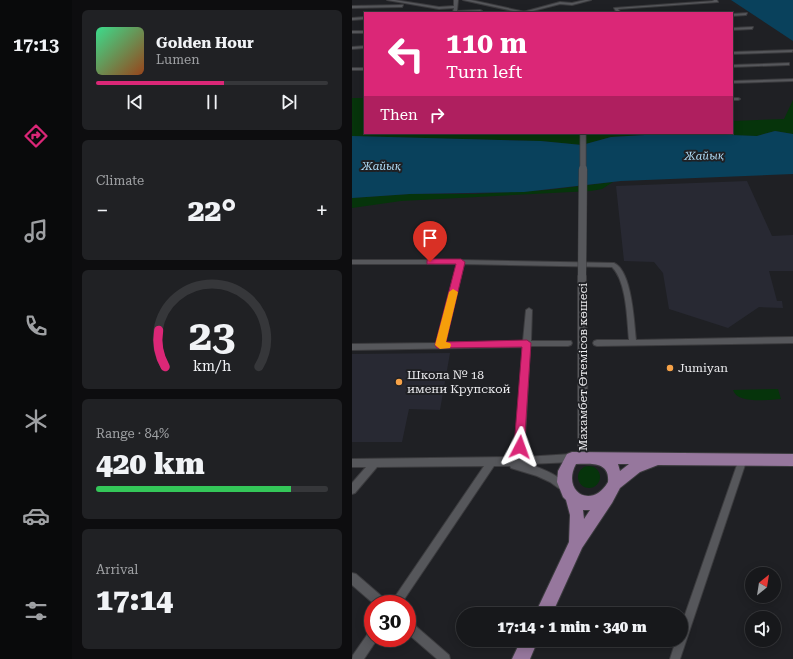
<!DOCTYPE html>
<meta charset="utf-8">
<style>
:root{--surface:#17181b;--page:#202124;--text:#f1f3f6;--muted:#9ea0a3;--line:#36373a;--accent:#db2777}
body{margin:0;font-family:"Roboto Serif",serif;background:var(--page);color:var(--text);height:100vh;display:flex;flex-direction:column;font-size:15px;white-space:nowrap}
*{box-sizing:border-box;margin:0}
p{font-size:13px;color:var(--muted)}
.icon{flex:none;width:22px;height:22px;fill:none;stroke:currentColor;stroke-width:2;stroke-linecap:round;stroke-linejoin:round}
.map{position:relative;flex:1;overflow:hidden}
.details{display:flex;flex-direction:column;gap:10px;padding:10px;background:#0d0d0f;width:280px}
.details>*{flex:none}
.hud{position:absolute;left:12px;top:12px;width:369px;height:122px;border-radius:0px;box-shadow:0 2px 10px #0003,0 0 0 1px var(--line);background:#db2777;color:#fff;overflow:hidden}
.needle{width:26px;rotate:30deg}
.buttons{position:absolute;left:393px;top:567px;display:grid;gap:8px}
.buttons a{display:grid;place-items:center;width:36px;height:36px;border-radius:50%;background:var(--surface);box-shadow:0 2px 10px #0003,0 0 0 1px var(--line);font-size:20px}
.speed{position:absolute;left:12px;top:595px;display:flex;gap:8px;font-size:20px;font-weight:700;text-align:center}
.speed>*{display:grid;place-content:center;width:52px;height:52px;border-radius:50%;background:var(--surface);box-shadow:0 2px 10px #0003,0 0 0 1px var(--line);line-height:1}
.speed .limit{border:6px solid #d22;background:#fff;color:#111}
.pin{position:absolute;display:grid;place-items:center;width:34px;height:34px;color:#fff;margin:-41px -17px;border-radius:50% 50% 50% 0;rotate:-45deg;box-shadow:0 0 4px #0007}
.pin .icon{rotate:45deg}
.me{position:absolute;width:44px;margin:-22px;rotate:4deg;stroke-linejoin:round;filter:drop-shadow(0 0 3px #0008)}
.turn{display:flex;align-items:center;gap:14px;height:84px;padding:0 16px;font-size:18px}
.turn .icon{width:52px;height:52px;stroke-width:2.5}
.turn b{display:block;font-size:28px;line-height:34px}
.then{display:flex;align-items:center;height:38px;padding:0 16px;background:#0003;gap:8px;font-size:15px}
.big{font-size:30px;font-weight:800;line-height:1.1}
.details .tile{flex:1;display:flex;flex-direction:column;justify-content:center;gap:6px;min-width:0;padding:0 14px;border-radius:6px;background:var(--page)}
.details .dial{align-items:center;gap:0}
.dial svg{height:104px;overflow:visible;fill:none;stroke:var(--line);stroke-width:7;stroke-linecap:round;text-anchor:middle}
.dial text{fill:var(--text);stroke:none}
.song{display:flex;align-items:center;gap:12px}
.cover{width:48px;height:48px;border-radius:6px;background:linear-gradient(135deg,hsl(150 70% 55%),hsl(20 70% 35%))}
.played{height:4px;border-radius:2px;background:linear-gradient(90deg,var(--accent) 55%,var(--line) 55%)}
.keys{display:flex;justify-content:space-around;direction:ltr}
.heat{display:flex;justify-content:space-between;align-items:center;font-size:22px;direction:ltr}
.charge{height:6px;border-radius:3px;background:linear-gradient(90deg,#34c759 84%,var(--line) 0)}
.trip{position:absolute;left:104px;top:607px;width:232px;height:40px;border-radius:20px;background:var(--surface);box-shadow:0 2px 10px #0003,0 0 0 1px var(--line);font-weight:800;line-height:40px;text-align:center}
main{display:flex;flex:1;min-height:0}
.tab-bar{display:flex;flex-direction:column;width:72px;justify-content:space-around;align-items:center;background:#090a0b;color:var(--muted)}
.tab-bar .icon{width:28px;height:28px}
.tab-bar .on{color:var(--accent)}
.tab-bar b{font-size:18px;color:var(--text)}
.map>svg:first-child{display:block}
.built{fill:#282933}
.green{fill:#06340b}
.water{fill:#09415c}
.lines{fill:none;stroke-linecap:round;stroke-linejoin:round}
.minor-casing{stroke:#3b3b3e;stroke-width:2}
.secondary-casing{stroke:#3b3b3e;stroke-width:2}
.primary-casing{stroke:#3b3b3e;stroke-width:2}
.minor{fill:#56575b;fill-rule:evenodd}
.secondary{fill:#56575b;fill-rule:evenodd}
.primary{fill:#96779d;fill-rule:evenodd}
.secondary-bridge-far1-casing{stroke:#3b3b3e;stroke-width:7;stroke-linecap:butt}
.secondary-bridge-casing{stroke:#3b3b3e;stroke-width:9;stroke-linecap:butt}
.secondary-bridge-far1{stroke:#56575b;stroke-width:5.5}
.secondary-bridge{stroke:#56575b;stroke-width:8}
.route{fill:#db2777;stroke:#8e194d}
.slow{fill:#f59e0b}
.poi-dot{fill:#f7a248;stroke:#1f2024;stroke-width:1.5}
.labels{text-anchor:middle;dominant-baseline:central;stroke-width:4;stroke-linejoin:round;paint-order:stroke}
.far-water-label{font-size:11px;font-style:italic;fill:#b3dffa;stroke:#1f2024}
.street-label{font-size:12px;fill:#ebebee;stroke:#1f2024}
.poi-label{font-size:12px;fill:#ebebee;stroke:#1f2024;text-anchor:start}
</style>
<main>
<nav class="tab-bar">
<b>17:13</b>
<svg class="icon on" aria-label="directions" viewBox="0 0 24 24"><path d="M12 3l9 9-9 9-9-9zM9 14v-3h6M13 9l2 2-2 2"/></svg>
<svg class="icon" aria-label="music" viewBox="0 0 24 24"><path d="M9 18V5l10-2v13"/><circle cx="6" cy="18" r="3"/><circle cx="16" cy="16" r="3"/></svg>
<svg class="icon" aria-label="phone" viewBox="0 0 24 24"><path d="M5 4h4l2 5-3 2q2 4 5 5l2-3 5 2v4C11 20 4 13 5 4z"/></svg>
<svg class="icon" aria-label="climate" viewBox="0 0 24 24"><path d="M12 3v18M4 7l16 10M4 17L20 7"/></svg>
<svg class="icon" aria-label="car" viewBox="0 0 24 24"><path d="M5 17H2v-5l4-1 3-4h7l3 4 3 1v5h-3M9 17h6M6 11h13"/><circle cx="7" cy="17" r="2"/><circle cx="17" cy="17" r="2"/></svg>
<svg class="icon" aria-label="filters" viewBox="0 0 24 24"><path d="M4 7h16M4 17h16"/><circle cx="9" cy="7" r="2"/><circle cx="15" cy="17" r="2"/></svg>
</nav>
<section class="details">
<div class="tile">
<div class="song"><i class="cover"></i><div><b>Golden Hour</b><p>Lumen</p></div></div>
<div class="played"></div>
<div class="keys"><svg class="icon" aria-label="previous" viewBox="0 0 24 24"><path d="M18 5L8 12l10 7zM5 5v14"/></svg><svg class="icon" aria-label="pause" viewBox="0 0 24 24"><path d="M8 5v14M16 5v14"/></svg><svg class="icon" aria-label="next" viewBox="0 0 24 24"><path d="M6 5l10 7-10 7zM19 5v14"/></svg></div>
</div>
<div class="tile"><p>Climate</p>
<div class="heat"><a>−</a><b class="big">22°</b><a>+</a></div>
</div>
<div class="tile dial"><svg viewBox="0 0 100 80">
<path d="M14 69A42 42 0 1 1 86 69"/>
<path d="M14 69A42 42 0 0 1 9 41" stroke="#db2777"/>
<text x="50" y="56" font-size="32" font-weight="700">23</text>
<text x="50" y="72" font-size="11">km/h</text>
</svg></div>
<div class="tile"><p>Range · 84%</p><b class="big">420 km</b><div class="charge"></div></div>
<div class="tile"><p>Arrival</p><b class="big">17:14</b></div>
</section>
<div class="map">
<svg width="441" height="659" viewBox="0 0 441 659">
<rect width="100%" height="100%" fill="#1f2024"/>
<path class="built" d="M395 181 420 236 441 235V271H417L425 301H430L431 308 407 307 376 328 317 309 311 273 302 262 272 261 264 186Z
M98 353 88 410 57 409 50 442H0V354Z"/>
<path class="green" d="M0 98H13V133L304 134 259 137 230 145 189 141 0 136Z
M441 100V134L423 131 405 136 352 135 351 133H380V121L432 119Z
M261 182 250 189 239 191 49 201 0 208V198L58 194H124L196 190Z
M426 389 429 399C416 400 385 404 381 390Z
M226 477a11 11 0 1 1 22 0a11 11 0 1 1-22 0Z"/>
<path class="water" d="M379 0H441V41Z
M423 131 441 134V174L269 181 172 192 58 194 0 198V136L189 141 230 145 259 137 327 133 405 136Z"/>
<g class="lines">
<defs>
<path id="minor" d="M35 0H43L87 7 102 6V0H106L105 11 128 10 130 11 103 13 101 12 102 8 87 9Z
M233 0H239L220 5 208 4 173 13 171 12 208 2 220 3Z
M361 0H365L366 2 266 9 269 13H265L262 8 362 1Z
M51 5 50 7 0 8V6Z
M395 13 394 15 380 16V14Z
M13 17V19L0 20V18Z
M401 27 400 29 380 30V28Z
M0 31H13V33H0Z
M13 46V48L0 49V47Z
M440 50H441L440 52 380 54V52Z
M437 63V65H436L380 67V65Z
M0 68H13V70H0Z
M441 79V81L380 83V81Z
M380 98H386L388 99 386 100H380Z
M0 260H109L262 263C280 271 282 322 284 340L441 337V343L245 346 242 345 241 343 242 341 245 340H277C275 320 275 282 260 267L112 264 92 343 171 341 174 310 177 308 180 310 179 341H219L220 343 219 345 216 346H178L172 457 220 454 223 455 224 458 223 461 220 462 177 464C188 468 211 476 216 488L215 491 212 492 198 482 185 476 162 469 159 468 158 466H142L49 604H38L132 466 25 467 3 493 0 494V483L14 467H0V459L163 457 171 347 0 350V344L85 343 105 264H0Z
M391 455 394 456 395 459 328 659H318L324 640H329V626L387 459 388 456Z
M0 573 4 574 34 600 35 604H22L0 585Z
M55 621 59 622 97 655 98 659H85L55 633Z
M21 631V638H26L12 659H0L1 655 17 632Z"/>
<path id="secondary" d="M111 0H119L178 13H170Z
M230 273 234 276 236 458 235 462 231 463 227 462 226 458V276Z"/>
<path id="primary" d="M220 452 441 454V466L306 465 288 472 268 488 260 503 230 548 200 614H183L217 542 218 515 214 500 211 497 205 482 206 471 215 454ZM224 464C238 464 258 461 256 482 240 510 209 492 224 464ZM266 464H277L268 471ZM231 510H238L232 519Z
M169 640H186L178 659H160Z"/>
</defs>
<use href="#minor" class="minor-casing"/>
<use href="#secondary" class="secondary-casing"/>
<use href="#primary" class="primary-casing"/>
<use href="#minor" class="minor"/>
<use href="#secondary" class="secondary"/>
<use href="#primary" class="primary"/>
<defs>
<path id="secondary-bridge-far1" d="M231 170V133"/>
<path id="secondary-bridge" d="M230 276 231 169"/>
</defs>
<use href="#secondary-bridge-far1" class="secondary-bridge-far1-casing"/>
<use href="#secondary-bridge" class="secondary-bridge-casing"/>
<use href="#secondary-bridge-far1" class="secondary-bridge-far1"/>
<use href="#secondary-bridge" class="secondary-bridge"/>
</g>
<path class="route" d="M78 259H109L113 262 94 342 175 340 179 343 172 450 168 452 164 450 162 447 170 347 85 348 83 345 104 264H75V260Z"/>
<path class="slow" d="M101 289 106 292 94 342 98 343 99 345 98 348 88 349 83 345 97 292Z"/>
<g class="poi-dot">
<circle cx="318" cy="368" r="4"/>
<circle cx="47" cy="382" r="4"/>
</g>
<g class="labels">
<g class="far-water-label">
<text transform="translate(352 156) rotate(-1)">Жайық</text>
<text x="29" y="166">Жайық</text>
</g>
<g class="street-label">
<text transform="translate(231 367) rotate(-90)">Махамбет Өтемісов көшесі</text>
</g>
<g class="poi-label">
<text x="326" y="368">Jumiyan</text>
<text x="55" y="375">Школа № 18<tspan x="55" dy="14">имени Крупской</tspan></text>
</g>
</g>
</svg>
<div class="buttons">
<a><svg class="needle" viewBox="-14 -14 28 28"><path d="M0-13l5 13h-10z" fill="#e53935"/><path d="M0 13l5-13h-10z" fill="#9ea0a3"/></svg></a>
<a><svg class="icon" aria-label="sound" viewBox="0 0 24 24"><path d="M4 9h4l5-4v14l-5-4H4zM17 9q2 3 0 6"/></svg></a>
</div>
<div class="speed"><div class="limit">30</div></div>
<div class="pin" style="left:78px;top:262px;background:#d93025"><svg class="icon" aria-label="arrive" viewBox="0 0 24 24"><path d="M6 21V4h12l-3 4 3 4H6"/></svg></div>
<svg class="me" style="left:168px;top:447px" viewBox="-20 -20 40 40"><path d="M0-17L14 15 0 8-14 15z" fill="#db2777" stroke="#fff" stroke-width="4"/></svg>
<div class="trip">17:14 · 1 min · 340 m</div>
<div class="hud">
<div class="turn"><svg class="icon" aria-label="left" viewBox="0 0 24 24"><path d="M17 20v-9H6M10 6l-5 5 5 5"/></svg><div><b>110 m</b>Turn left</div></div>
<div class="then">Then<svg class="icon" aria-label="right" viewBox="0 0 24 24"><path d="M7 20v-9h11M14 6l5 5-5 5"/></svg></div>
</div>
</div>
</main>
